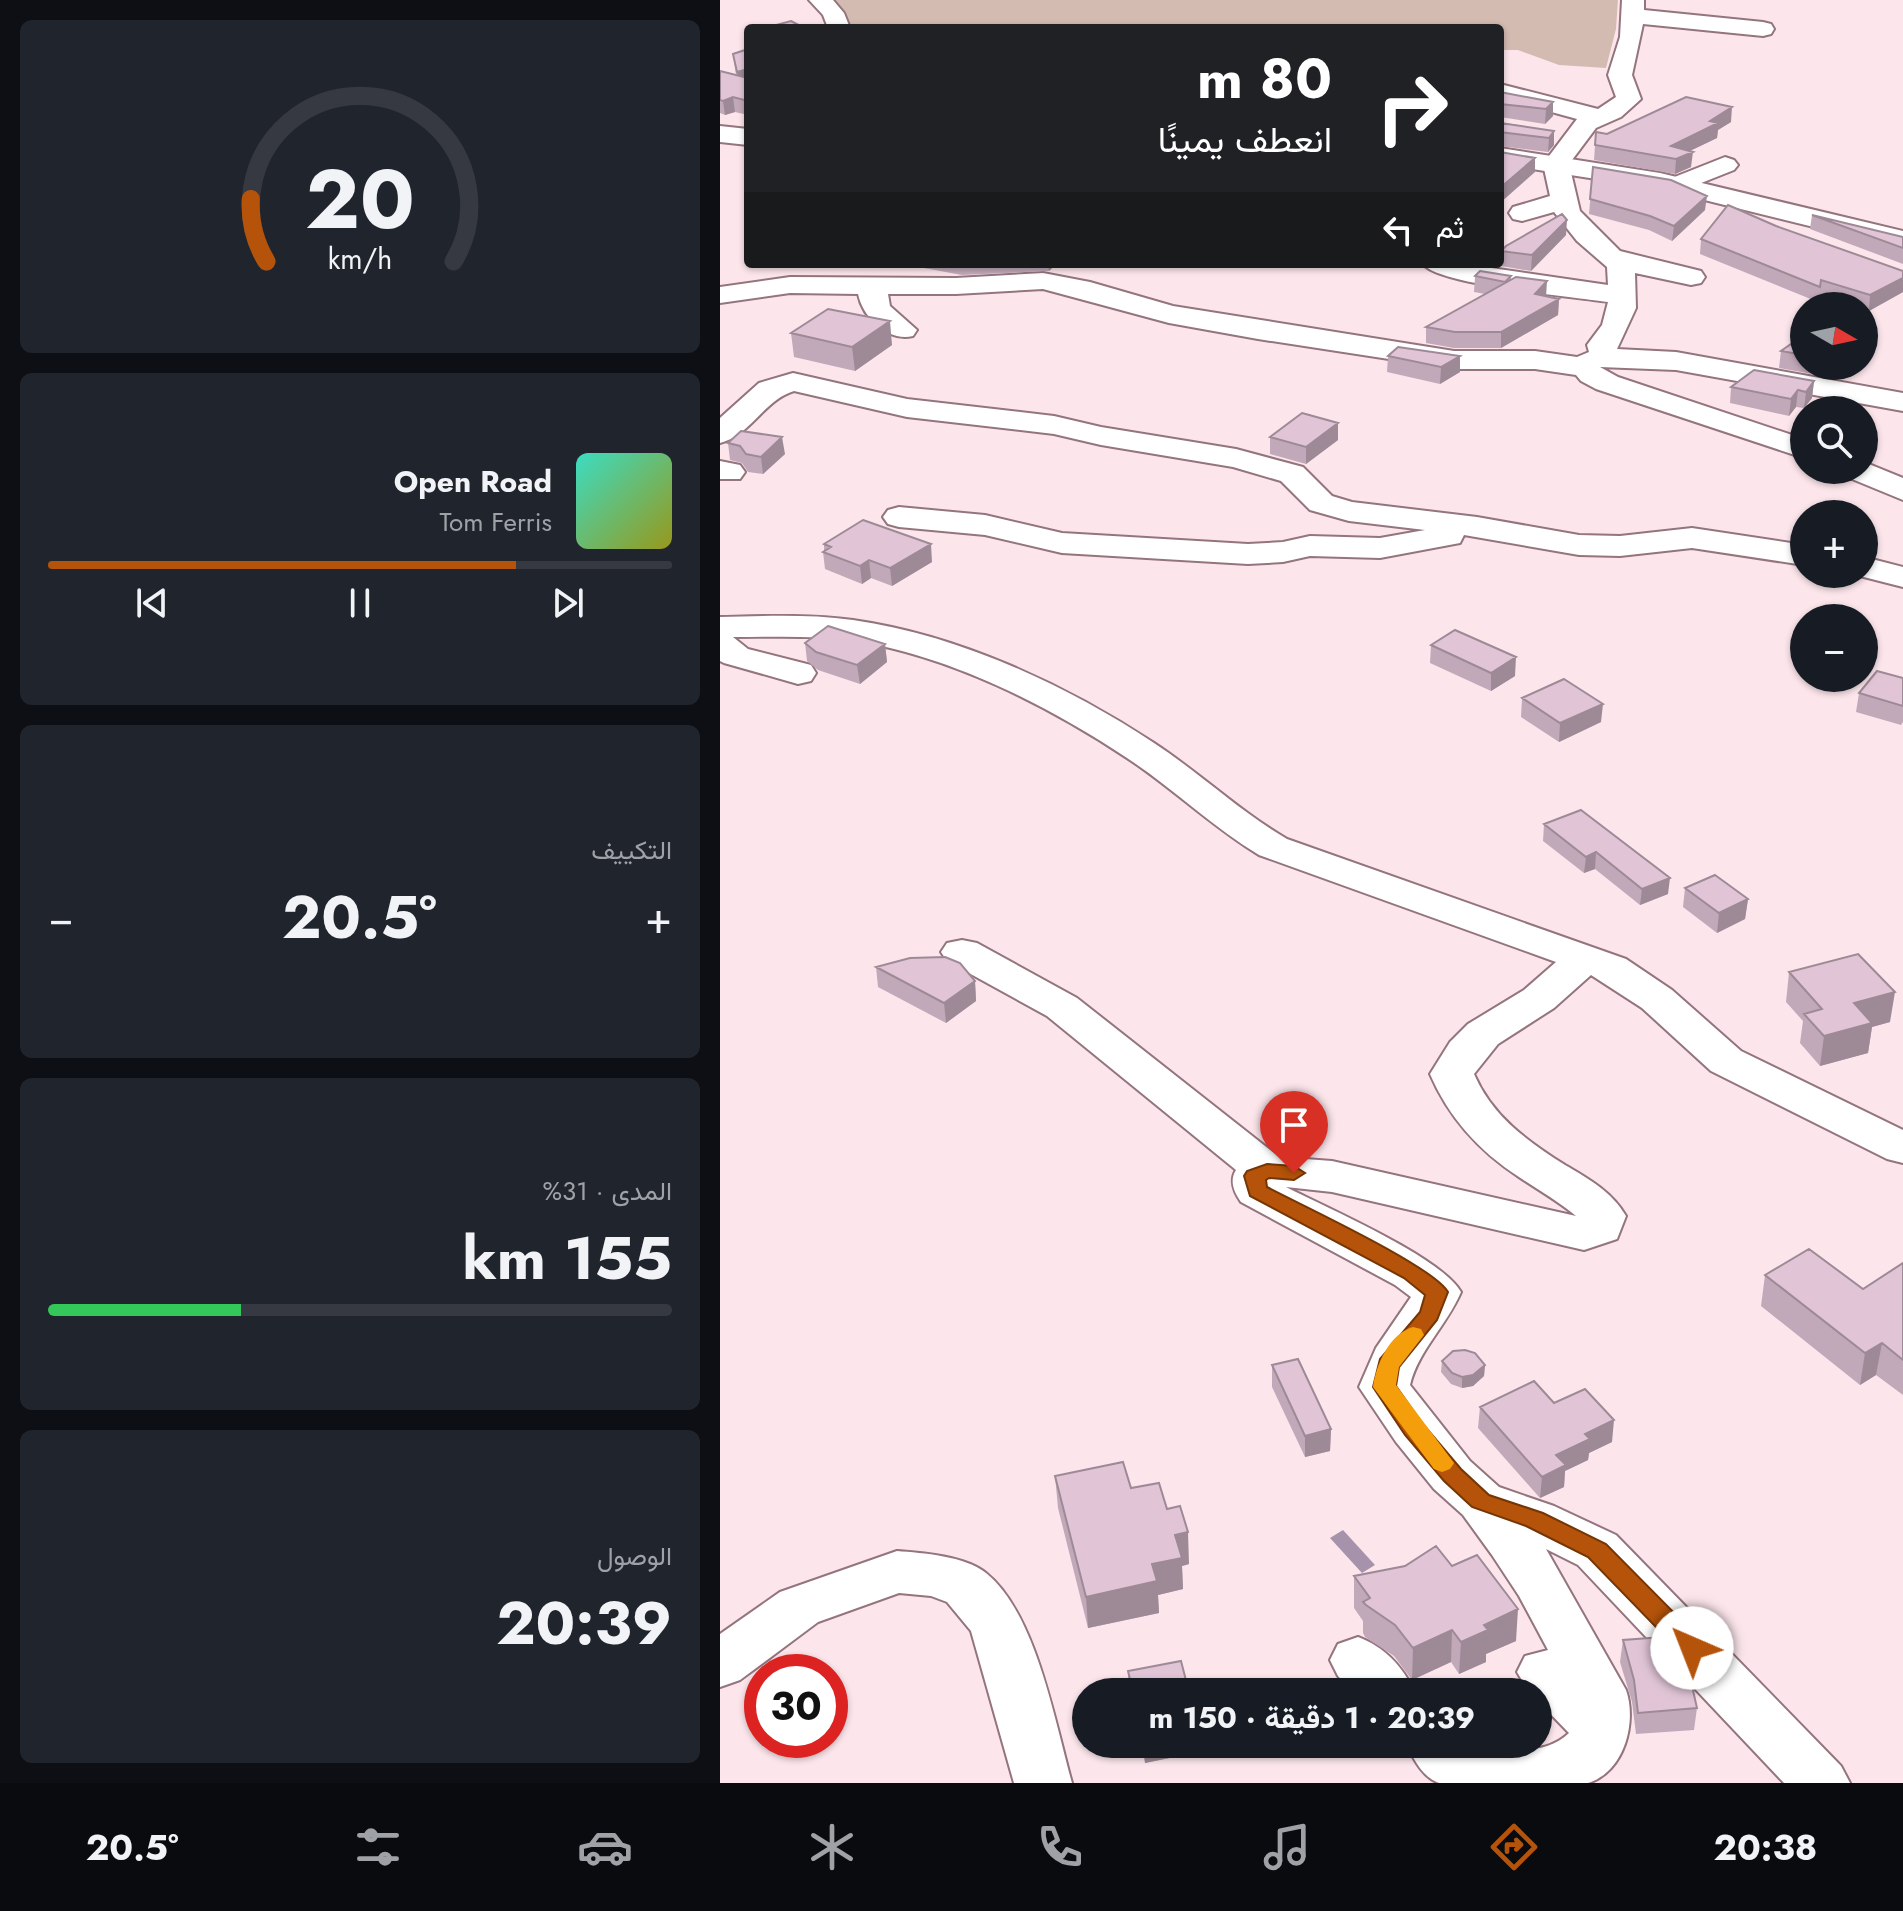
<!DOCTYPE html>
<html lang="ar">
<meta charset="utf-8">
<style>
:root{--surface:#171b24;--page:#20242c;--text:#f1f3f6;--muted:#9ea1a6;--line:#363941;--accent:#b45309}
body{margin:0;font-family:Jost,Vazirmatn,sans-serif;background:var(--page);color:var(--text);direction:rtl;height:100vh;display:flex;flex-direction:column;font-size:30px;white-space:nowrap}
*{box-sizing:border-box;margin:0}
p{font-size:26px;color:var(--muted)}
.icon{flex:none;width:44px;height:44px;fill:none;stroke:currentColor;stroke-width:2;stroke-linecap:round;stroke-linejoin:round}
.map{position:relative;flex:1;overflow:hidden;direction:ltr}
.panel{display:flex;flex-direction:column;gap:20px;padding:20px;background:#0d0f14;width:720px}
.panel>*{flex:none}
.banner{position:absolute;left:24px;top:24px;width:760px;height:244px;border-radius:8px;box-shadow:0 2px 6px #0004;direction:rtl;background:#202124;color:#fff;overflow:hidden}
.needle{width:52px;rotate:99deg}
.tools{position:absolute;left:1070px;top:292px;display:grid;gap:16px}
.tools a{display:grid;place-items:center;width:88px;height:88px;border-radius:50%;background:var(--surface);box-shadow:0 2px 6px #0004;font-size:40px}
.speed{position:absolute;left:24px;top:1654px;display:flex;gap:16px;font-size:40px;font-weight:700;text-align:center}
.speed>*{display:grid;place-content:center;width:104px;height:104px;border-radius:50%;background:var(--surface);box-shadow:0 2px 6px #0004;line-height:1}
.speed .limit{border:12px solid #d22;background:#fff;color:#111}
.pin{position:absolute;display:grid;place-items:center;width:68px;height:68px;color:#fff;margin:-82px -34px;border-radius:50% 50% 50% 0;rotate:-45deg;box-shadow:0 0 8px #0007}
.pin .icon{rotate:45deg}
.me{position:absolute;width:88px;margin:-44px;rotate:316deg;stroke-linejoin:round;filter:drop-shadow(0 0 6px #0008)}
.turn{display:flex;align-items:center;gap:28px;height:168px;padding:0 40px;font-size:36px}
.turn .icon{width:104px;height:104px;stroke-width:2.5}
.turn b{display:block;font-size:56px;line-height:68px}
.then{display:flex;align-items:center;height:76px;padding:0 40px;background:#0003;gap:16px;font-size:30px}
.big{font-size:60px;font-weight:700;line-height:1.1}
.panel .widget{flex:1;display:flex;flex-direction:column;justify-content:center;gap:12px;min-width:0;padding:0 28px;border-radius:12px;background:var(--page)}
.panel .dial{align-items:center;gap:0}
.dial svg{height:208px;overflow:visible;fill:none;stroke:var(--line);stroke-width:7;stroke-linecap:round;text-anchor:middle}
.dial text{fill:var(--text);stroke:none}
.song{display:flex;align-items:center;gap:24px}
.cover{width:96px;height:96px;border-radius:12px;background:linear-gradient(135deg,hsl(170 70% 55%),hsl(60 70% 35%))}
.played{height:8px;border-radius:4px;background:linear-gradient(90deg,var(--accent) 75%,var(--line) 75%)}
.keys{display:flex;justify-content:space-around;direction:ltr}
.heat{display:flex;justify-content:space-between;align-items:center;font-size:44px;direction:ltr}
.charge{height:12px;border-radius:6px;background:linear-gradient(90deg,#34c759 31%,var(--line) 0)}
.trip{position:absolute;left:352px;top:1678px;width:480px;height:80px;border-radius:40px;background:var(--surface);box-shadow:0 2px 6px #0004;font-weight:700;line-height:80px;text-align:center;direction:rtl}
.menu{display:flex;height:128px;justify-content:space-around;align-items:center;background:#090b0e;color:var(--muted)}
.menu .icon{width:56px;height:56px}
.menu .on{color:var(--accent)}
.menu b{font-size:36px;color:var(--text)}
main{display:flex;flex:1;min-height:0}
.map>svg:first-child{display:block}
.green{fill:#d4bbb2}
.water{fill:#a693ab}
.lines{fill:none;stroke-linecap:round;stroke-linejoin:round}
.minor-casing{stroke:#94747d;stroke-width:4}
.major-casing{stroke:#94747d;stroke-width:4}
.minor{fill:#fff;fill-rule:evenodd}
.major{fill:#fff;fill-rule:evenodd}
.wall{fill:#c2a9b9}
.shaded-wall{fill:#9e8a96}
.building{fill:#e1c5d7;stroke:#9e8a96;stroke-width:2}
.route{fill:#b45309;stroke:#753606;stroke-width:2}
.slow{fill:#f59e0b}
</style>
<main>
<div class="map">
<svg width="1183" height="1783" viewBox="0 0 1183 1783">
<rect width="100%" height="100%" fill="#fce6ec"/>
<path class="green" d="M104 0H898L896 29 886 68 839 65 798 50H780V28H132Z"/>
<path class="water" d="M623 1530 655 1565 642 1573 610 1538Z"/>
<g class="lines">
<defs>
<path id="minor" d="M89 0H113L124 13 130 28H108L103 15Z
M902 0H924V10L1043 22 1051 24 1054 29 1051 34 1043 36 923 24 912 75 921 99 901 117 876 128 849 164 860 211 900 251 981 271 985 277 981 283 971 285 915 273 916 308 897 349 956 352 1183 393V411L956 370 880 367 898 377 1084 439V458L876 389 861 381 856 375 815 369H734L538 339 449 323 323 289 236 294H168L170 306 197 330 193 336C168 342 143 318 138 294L70 293 0 303V287L70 277 236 278 323 273 370 282 453 306 734 351H815L857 357 869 352 867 345 882 325 888 302C857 297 718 285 703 264H744L888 285 887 267 857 241 834 212 802 221 793 219 789 213 793 207 830 196 823 164 857 119 780 98V84L878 109 896 97 888 75 900 37Z
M1005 157 1014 160 1018 165 1014 170 956 193 947 190 943 185 947 180Z
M73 373 187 399 334 416 381 427 516 449 583 467 612 496 632 502 757 517 859 535 900 536 972 528 1084 545V565L972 548 900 556 859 555 744 535 740 543 660 558 590 556 563 562 528 564 342 553 265 535 179 527 168 524 163 517 168 510 179 507 265 515 342 533 528 544 563 542 590 536 660 538 705 530 629 521 590 510 561 481 513 467 381 445 334 434 187 417 74 391C44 400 30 436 0 443V418L39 383Z
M0 461 20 465 25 472 20 479H0Z
M1144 462 1183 478V500L1127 477 1122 470H1144Z
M1144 557 1183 567V587L1132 574H1144Z
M0 617C44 616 89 614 133 620 239 635 346 685 434 743 480 773 519 811 567 839L906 959 952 990 1021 1051 1183 1130V1163L1167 1159 991 1071 922 1008 871 975 834 1008 778 1044 754 1074C772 1116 807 1141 845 1165 869 1179 892 1192 906 1216L897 1239 864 1250 612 1192 566 1187C607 1208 721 1257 741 1292 727 1325 698 1351 690 1385L750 1461 779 1487 834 1506 896 1535 1121 1766 1130 1783H1064L858 1565 826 1549 906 1690C917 1721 905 1772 868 1783 857 1783 842 1783 831 1783 793 1783 756 1783 719 1783 702 1777 694 1759 686 1744 707 1744 729 1741 749 1744 782 1748 822 1759 849 1733L818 1701V1692H809L797 1672 805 1656 828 1650 799 1596 772 1555 743 1515 714 1489 676 1442 639 1387 656 1348 691 1297 675 1285 521 1202C514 1192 509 1181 516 1170L327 1016 227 961 221 952 227 943 242 940 257 943 357 998 559 1157 612 1161 856 1216C838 1201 818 1190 799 1177 759 1151 729 1118 710 1074L730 1042 748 1024 804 990 836 962 539 855C492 827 453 788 407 758 327 705 230 656 135 641 95 635 54 637 13 637L28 649 91 665 96 673 91 681 78 684 4 663 0 661Z
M177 1551C203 1553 245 1556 266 1573 316 1613 335 1723 352 1783H294L251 1631 227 1602 211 1596 179 1593 98 1622 20 1680 0 1687V1634L60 1592Z
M638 1637C665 1647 682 1666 695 1692H633L618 1676 610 1660 618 1644Z"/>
<path id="major" d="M0 126 28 129V145L0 142Z
M780 148 940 173 1183 231V249L940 189 780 164Z"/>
</defs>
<use href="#minor" class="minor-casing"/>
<use href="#major" class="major-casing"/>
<use href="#minor" class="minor"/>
<use href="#major" class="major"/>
</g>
<path class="wall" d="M28 49V115L15 112 5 115 0 113V71L16 75 13 54Z
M780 92 833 102V116L825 124 780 117Z
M780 122 834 131V145L828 152 780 146Z
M1011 122 998 130 997 138 970 151 971 167 955 174 874 160 876 132 887 134Z
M873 167 985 210 952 241 929 230 869 214Z
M1092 215 1183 237V264L1090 229Z
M1056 226 1183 271V292L1149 311 1144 309V306H1134L1100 295 1098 302 980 254 981 239Z
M846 235 811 271 781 266V251Z
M182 264H336L329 271 242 275Z
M755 276H791V280L826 296 839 299 838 315 781 348H734L706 343V327L765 294 754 292Z
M71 333 172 345 135 371 74 357Z
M1084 335V366H1117L1109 377 1059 368 1061 351Z
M678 347 740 356V372L720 384 667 372 668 356Z
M1094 381 1092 398 1084 408 1076 407 1069 416 1010 403 1011 387Z
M550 437 618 440 586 464 550 454Z
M8 443 65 454 43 474 28 472 22 463 10 460Z
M104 544 212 562 172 586 151 578 142 584 105 569 103 552 104 551Z
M85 643 165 644 167 662 140 684 98 670 87 661Z
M711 645 795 676 771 691 710 663Z
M1183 678V722L1181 725 1136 712 1139 693Z
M802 698 881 722 839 742 801 717Z
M861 810 948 894 920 905 875 869 864 873 823 841 824 824Z
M965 888 1028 899 1025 919 997 933 963 907Z
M156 967 255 981 256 1001 226 1023 158 987Z
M1069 972 1170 1022 1152 1027 1148 1053 1100 1066 1080 1043 1083 1021 1066 1002Z
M1183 1263V1395L1156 1375 1140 1385 1041 1306 1045 1275 1143 1289Z
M722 1361 765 1365 764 1376 753 1386 742 1388 731 1384 721 1372Z
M552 1365 611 1429 610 1451 585 1457 552 1387Z
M834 1403 892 1442 869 1453 868 1460 845 1471 844 1487 820 1498 758 1428 760 1407Z
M335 1476 411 1488 447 1509 469 1564 462 1566 463 1589 438 1595 439 1613 368 1628 338 1508Z
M732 1566 796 1641 766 1654V1662L739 1674 731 1662 692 1680 674 1656 645 1637 643 1633V1621L634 1608V1576Z
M903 1640 949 1665 960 1677 977 1708 974 1730 916 1734 912 1702 900 1662Z
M408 1671 469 1692H409Z
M421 1744H479V1752L425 1763Z"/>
<path class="shaded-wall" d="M28 69V83L19 85 17 72Z
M13 97 15 112 5 115 3 101Z
M833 102V116L825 124 826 109Z
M1012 107 1011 122 998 130 997 138 955 158 951 146Z
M834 131V145L828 152 829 138Z
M973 152 971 167 955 174 956 159Z
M815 158V172L780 203V188Z
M987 196 985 210 952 241 954 226Z
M847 220 846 235 811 271 812 255Z
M328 264H336L329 271Z
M1183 278V292L1149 311 1150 295Z
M827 281 826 297 815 294Z
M839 299 838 315 781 348V332Z
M170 321 172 345 135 371 132 347Z
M740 356V372L720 384 721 367Z
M1110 366H1117L1109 377Z
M1094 381 1092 398 1084 408 1086 392Z
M1078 390 1076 407 1069 416 1071 399Z
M618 423V440L586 464V447Z
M62 437 65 454 43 474 41 457Z
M211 544 212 562 172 586 170 568Z
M149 560 151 578 142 584 140 566Z
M165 644 167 662 140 684 137 665Z
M796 657 795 676 771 691V673Z
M883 704 881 722 839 742 840 723Z
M876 852 875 869 864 873 866 857Z
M950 878 948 894 920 905 922 889Z
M1028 899 1025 919 997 933 999 913Z
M255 981 256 1001 226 1023 224 1003Z
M1175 992 1170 1022 1152 1027 1148 1053 1100 1066 1104 1036 1134 1003Z
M1162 1343 1156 1375 1140 1385 1145 1353Z
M765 1365 764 1376 753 1386 742 1388V1377Z
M894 1420 892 1442 869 1453 868 1460 845 1471 844 1487 820 1498 822 1477 836 1455 865 1434Z
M611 1429 610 1451 585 1457V1436Z
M468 1532 469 1564 462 1566 463 1589 438 1595 439 1613 368 1628 366 1597 432 1564 455 1535Z
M798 1609 796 1641 766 1654V1662L739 1674 741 1642 764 1625Z
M732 1630 731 1662 692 1680 693 1648Z
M424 1744H479V1752L425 1763Z"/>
<path class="building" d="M71 21 84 28H45Z
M28 49V69L17 72 13 54Z
M0 71 28 78V101L13 97 3 101 0 100Z
M780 92 833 102 826 109 780 104Z
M966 97 1012 107 990 121 998 123 951 146 973 152 956 159 875 145 876 132 887 134Z
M780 122V123L834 131 829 138 780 132Z
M780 152 815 158 780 188Z
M873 167 951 180 987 196 954 226 930 216 870 199Z
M1008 205 1056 226 1183 271V278L1150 295 1101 280 1100 287 981 239Z
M842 214 847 220 812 255 781 251 786 246Z
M1092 215 1183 237V248Z
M760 271 791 276 785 282 755 276Z
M796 277 827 281 815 294 839 299 781 332H735L706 327Z
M108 309 170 321 132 347 71 333Z
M1084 335V355L1061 351Z
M678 347 740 356 721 367 668 356Z
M1034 370 1094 381 1086 392 1078 390 1071 399 1011 387Z
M582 413 618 423 586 447 550 437Z
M21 431 62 437 41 457 26 454 20 446 8 443Z
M143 520 211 544 170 568 149 560 140 566 103 552 111 547 104 544Z
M108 626 165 644 137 665 96 652 85 643Z
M735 630 796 657 771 673 711 645Z
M1157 671 1183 678V706L1139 693Z
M844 679 883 704 840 723 802 698Z
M861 810 950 878 922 889 876 852 866 857 824 824Z
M995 875 1028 899 999 913 965 888Z
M1138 954 1175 992 1134 1003 1152 1023 1104 1036 1084 1014 1102 1009 1069 972Z
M225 957 240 963 255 981 224 1003 156 967 190 958Z
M1089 1249 1143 1289 1183 1263V1360L1162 1343 1145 1353 1045 1275Z
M745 1350 755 1353 765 1365 753 1375 742 1377 732 1373 722 1361 733 1351Z
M578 1359 611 1429 585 1436 552 1365Z
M814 1381 834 1403 865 1389 894 1420 865 1434 870 1439 836 1455 846 1465 822 1477 760 1407Z
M403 1462 411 1488 439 1483 447 1509 460 1506 468 1532 455 1535 462 1558 432 1564 437 1581 366 1597 335 1476Z
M716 1546 732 1566 757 1555 798 1609 764 1625 768 1630 741 1642 732 1630 693 1648 675 1625 646 1605 643 1602 650 1598 634 1576 685 1566Z
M943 1637 949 1665H956L960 1677H970L977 1708 918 1713 914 1680 903 1640Z
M461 1661 469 1692H413L408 1671Z"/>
<path class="route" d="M547 1164 574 1166 585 1173 574 1180 549 1178 546 1180 547 1187C581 1205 713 1266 728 1292L717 1320 679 1367 676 1386 702 1423 741 1469 769 1495 823 1513 886 1544 981 1640 985 1648 981 1655 972 1658 963 1655 868 1557 806 1526 752 1507 724 1481 685 1435 653 1387 660 1359 700 1312 705 1295 684 1278 530 1196 524 1176 527 1171Z"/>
<path class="slow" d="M693 1327 701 1329 704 1335 679 1367 676 1385 734 1463 730 1469 722 1472 714 1469 653 1387C656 1365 669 1334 693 1327Z"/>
</svg>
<div class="tools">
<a><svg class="needle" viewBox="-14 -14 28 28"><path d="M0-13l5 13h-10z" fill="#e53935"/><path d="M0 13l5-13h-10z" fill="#9ea1a6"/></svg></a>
<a><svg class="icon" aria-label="search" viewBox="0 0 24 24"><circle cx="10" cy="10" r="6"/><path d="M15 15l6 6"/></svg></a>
<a>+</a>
<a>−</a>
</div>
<div class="speed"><div class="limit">30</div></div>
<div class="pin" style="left:574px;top:1173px;background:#d93025"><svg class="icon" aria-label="arrive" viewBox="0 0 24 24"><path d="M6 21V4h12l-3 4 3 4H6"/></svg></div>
<svg class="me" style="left:972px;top:1648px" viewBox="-20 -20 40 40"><circle r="19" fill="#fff"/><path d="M0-13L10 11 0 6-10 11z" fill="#b45309"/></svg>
<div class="trip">20:39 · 1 دقيقة · 150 m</div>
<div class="banner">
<div class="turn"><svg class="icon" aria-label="right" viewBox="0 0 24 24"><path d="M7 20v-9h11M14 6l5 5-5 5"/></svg><div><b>80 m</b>انعطف يمينًا</div></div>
<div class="then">ثم<svg class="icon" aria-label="left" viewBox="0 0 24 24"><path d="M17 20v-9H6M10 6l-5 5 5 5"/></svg></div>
</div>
</div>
<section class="panel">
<div class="widget dial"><svg viewBox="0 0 100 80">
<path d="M14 69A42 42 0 1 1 86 69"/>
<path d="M14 69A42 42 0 0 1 8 45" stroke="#b45309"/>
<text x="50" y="56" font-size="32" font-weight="700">20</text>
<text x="50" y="72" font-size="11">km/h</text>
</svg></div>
<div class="widget">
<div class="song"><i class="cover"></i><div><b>Open Road</b><p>Tom Ferris</p></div></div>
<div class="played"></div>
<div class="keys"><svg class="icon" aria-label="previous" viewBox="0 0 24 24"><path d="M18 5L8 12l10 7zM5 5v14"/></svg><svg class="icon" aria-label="pause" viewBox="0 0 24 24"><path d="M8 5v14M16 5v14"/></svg><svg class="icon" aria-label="next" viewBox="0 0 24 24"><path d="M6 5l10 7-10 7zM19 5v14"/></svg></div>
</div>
<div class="widget"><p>التكييف</p>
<div class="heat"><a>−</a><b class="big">20.5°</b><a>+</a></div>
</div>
<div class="widget"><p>المدى · 31%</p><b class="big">155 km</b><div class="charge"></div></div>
<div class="widget"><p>الوصول</p><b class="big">20:39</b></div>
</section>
</main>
<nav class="menu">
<b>20:38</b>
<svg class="icon on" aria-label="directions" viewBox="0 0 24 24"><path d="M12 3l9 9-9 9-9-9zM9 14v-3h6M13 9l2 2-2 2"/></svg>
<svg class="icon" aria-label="music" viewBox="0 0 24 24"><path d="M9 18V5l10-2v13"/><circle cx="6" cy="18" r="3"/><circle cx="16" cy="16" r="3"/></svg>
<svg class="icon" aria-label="phone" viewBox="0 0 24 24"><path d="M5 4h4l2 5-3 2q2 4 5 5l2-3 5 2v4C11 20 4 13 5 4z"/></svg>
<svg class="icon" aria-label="climate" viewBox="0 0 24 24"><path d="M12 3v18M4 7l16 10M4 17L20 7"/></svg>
<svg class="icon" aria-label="car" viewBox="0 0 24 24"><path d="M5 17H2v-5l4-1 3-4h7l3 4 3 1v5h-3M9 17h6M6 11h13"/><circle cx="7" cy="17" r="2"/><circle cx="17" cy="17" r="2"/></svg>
<svg class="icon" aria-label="filters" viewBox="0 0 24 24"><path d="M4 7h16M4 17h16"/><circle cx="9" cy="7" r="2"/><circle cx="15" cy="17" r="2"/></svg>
<b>20.5°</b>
</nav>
